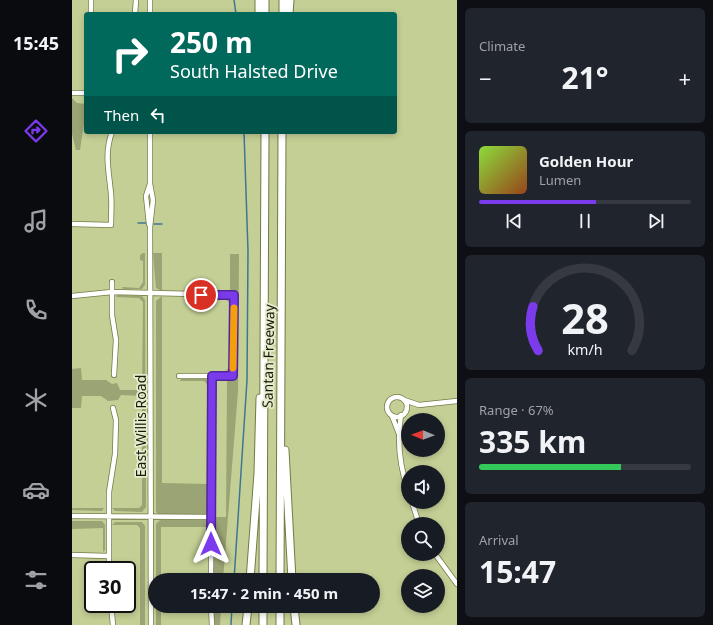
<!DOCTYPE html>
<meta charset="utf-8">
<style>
:root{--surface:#171b24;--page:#20242c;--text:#f1f3f6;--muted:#9ea1a6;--line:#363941;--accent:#7c3aed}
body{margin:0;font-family:"Noto Sans",sans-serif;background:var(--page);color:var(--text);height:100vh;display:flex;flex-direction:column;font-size:15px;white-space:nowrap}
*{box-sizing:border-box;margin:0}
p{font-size:13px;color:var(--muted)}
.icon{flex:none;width:22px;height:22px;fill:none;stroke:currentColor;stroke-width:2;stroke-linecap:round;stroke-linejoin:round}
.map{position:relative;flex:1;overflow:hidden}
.panel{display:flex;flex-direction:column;gap:8px;padding:8px;background:#0d0f14;width:256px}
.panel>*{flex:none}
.top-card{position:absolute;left:12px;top:12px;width:313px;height:122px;border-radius:4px;box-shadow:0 2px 6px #0003;background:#00695c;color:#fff;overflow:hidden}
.needle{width:26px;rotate:271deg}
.buttons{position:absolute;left:329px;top:413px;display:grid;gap:8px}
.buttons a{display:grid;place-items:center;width:44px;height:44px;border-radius:50%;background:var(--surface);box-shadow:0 2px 6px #0003;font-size:20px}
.speed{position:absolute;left:12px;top:561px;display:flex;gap:8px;font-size:20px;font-weight:700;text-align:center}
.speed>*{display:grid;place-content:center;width:52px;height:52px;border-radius:50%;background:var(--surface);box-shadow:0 2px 6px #0003;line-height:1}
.speed .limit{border:2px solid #111;border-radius:6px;background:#fff;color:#111}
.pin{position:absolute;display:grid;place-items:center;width:34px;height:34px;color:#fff;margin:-17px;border:2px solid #fff;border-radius:50%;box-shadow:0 1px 4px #0007}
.me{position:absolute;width:44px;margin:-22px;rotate:0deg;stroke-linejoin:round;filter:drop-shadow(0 0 3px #0008)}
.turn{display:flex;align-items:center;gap:14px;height:84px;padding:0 20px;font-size:18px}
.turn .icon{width:52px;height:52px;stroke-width:2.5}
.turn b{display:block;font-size:28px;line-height:34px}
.then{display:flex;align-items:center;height:38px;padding:0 20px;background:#0003;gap:8px;font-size:15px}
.big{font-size:30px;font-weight:700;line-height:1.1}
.panel .widget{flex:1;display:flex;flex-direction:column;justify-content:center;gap:6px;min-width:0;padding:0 14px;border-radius:6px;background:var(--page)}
.panel .dial{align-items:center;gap:0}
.dial svg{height:104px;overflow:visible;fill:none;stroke:var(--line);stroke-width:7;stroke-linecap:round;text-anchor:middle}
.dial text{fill:var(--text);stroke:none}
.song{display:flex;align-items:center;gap:12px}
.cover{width:48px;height:48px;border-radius:6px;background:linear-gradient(135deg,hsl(90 70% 55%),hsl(20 70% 35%))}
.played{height:4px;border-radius:2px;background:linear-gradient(90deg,var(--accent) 55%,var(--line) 55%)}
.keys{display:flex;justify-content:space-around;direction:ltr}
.heat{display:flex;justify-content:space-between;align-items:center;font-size:22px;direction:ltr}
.charge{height:6px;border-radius:3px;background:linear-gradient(90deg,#34c759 67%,var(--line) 0)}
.trip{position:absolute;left:76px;top:573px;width:232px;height:40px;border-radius:20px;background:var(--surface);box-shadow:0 2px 6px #0003;font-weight:700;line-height:40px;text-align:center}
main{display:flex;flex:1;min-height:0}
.tabs{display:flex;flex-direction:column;width:72px;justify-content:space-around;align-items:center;background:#090b0e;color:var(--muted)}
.tabs .icon{width:28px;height:28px}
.tabs .on{color:var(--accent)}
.tabs b{font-size:18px;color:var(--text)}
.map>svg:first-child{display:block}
.green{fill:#9ba474}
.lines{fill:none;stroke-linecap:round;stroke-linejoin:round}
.stream{stroke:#3c7793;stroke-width:1.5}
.minor-casing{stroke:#717b44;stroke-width:6}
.highway-casing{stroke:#717b44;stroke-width:9}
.minor{stroke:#fff;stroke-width:4.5}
.highway{stroke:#fff;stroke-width:7}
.route-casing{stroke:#51269a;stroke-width:10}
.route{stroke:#7c3aed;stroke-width:7}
.slow{stroke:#f59e0b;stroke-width:7}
.labels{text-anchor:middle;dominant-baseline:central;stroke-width:3.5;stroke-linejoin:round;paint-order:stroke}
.street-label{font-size:14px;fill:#171b05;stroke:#e6eccf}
</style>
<main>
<nav class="tabs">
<b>15:45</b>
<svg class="icon on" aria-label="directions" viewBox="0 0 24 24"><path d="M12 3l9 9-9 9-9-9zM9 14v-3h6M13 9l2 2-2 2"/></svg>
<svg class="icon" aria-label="music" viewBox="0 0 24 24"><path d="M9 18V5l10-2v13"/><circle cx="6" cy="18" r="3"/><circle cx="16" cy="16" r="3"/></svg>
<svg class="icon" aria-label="phone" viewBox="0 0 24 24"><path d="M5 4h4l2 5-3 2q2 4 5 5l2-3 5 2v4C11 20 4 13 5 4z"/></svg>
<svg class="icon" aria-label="climate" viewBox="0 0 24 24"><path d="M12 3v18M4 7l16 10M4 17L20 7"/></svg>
<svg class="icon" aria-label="car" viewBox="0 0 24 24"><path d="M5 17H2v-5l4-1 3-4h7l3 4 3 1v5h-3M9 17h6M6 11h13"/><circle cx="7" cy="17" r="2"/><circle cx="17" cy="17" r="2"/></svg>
<svg class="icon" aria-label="filters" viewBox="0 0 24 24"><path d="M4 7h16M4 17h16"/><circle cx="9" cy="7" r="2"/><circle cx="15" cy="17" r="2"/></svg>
</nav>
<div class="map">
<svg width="385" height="625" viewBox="0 0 385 625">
<rect width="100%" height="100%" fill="#c4cf95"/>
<path class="green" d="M0 98 5 103 14 104V124H12L8 150H4L0 134Z
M71 253H73V285L70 289H51L50 287 67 288 71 282V261L68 260V255Z
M81 253H90V291L84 288Z
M158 254H167L166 391 151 580H142V517H154L155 379 160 380 165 373 166 296 162 292H158Z
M46 295 70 296 73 300 74 507 70 512 43 511 40 508H67L70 505V396L49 395 46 400 36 401 29 396H10L9 408H0V369L9 368 10 380H34L40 384 45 383 48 390H70L71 302 67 298 44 297Z
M90 296V483L135 484V469L137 470 136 513 134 515H88L84 512V301Z
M144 298H158L160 300 159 370 156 374H145L143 372H152L157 368 158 303 154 300H143Z
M109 379H135L137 381V395L135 396V384L132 381H108Z
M0 508H32L30 511 0 510Z
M88 520H134L137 524 136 540 134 542V527H89V580H84V524Z
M0 521H30L33 525V550L31 552V528L0 529Z
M43 522H70L73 526V625H68V528L65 525H40Z
M84 606H89V625H84Z
M142 606H149L148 625H142Z"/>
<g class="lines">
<path class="stream" d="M162 0 164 14
M66 223H74
M82 224H90
M67 393H72
M162 580 175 380 176 251 172 132
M159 625 160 606"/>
<defs>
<path id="minor" d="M19 14V0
M63 14 64 0
M78 14V0
M0 93H14
M78 184 81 200 78 227 79 625
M0 224 39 225C39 215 40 204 39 194 37 172 32 153 40 132
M77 224 74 196 78 184V132
M40 282V315L44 340 42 375
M0 296 40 292 162 295 161 376H107
M315 407a10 10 0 1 1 20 0a10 10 0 1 1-20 0Z
M332 400 347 405 385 401
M329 415C325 440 328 467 336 490
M320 416 327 434
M340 502 347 524
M0 516 139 517
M363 554 385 584
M0 555 36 556
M37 570V492L43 454 44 420 41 408
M139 580 140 377
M39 604 41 625
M139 606 140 625"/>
<path id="highway" d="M187 0V14
M193 14V0
M211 14V0
M217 14 218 0
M213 450 220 580
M178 580 186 473 188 398
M191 580 193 132
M208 580 210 132
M208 606V625
M222 606 224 625
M174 625 176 606
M191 625V606"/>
</defs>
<use href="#minor" class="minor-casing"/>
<use href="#highway" class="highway-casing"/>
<use href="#minor" class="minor"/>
<use href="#highway" class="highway"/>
</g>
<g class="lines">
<defs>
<path id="route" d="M129 295H162L161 376H140L139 544"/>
</defs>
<use href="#route" class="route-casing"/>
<use href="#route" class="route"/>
<path class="slow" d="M161 368 162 308"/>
</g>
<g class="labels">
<g class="street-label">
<text transform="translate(196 356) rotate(-89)">Santan Freeway</text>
<text transform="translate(68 426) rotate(-90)">East Willis Road</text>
</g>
</g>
</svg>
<div class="buttons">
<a><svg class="needle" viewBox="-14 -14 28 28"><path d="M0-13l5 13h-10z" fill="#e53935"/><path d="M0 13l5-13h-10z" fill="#9ea1a6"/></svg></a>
<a><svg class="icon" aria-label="sound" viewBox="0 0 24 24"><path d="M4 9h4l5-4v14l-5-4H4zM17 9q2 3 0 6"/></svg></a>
<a><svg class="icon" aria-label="search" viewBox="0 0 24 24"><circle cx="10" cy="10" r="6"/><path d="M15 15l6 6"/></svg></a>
<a><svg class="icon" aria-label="layers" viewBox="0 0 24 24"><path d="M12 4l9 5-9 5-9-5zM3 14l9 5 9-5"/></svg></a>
</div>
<div class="speed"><div class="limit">30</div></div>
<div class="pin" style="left:129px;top:295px;background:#d93025"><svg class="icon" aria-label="arrive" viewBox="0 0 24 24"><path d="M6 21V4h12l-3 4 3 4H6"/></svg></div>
<svg class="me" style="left:139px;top:544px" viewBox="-20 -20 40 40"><path d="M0-17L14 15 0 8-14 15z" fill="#7c3aed" stroke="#fff" stroke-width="4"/></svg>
<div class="trip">15:47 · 2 min · 450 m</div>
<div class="top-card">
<div class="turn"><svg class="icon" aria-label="right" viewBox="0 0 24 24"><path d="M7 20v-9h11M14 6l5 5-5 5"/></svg><div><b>250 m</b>South Halsted Drive</div></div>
<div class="then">Then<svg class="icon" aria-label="left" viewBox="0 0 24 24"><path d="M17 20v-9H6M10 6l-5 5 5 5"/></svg></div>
</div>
</div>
<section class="panel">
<div class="widget"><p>Climate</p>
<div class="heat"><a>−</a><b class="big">21°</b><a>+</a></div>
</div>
<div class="widget">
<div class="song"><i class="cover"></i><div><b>Golden Hour</b><p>Lumen</p></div></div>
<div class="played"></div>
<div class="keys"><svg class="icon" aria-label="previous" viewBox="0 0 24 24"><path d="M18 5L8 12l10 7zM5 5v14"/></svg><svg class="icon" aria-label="pause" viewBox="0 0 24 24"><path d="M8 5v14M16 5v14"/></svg><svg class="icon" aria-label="next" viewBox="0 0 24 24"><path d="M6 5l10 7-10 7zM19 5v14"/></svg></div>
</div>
<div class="widget dial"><svg viewBox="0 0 100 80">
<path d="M14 69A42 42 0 1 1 86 69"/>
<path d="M14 69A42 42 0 0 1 10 35" stroke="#7c3aed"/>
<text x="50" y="56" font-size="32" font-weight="700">28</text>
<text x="50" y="72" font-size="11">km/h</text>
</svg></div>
<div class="widget"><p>Range · 67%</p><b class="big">335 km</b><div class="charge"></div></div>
<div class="widget"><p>Arrival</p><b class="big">15:47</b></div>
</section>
</main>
